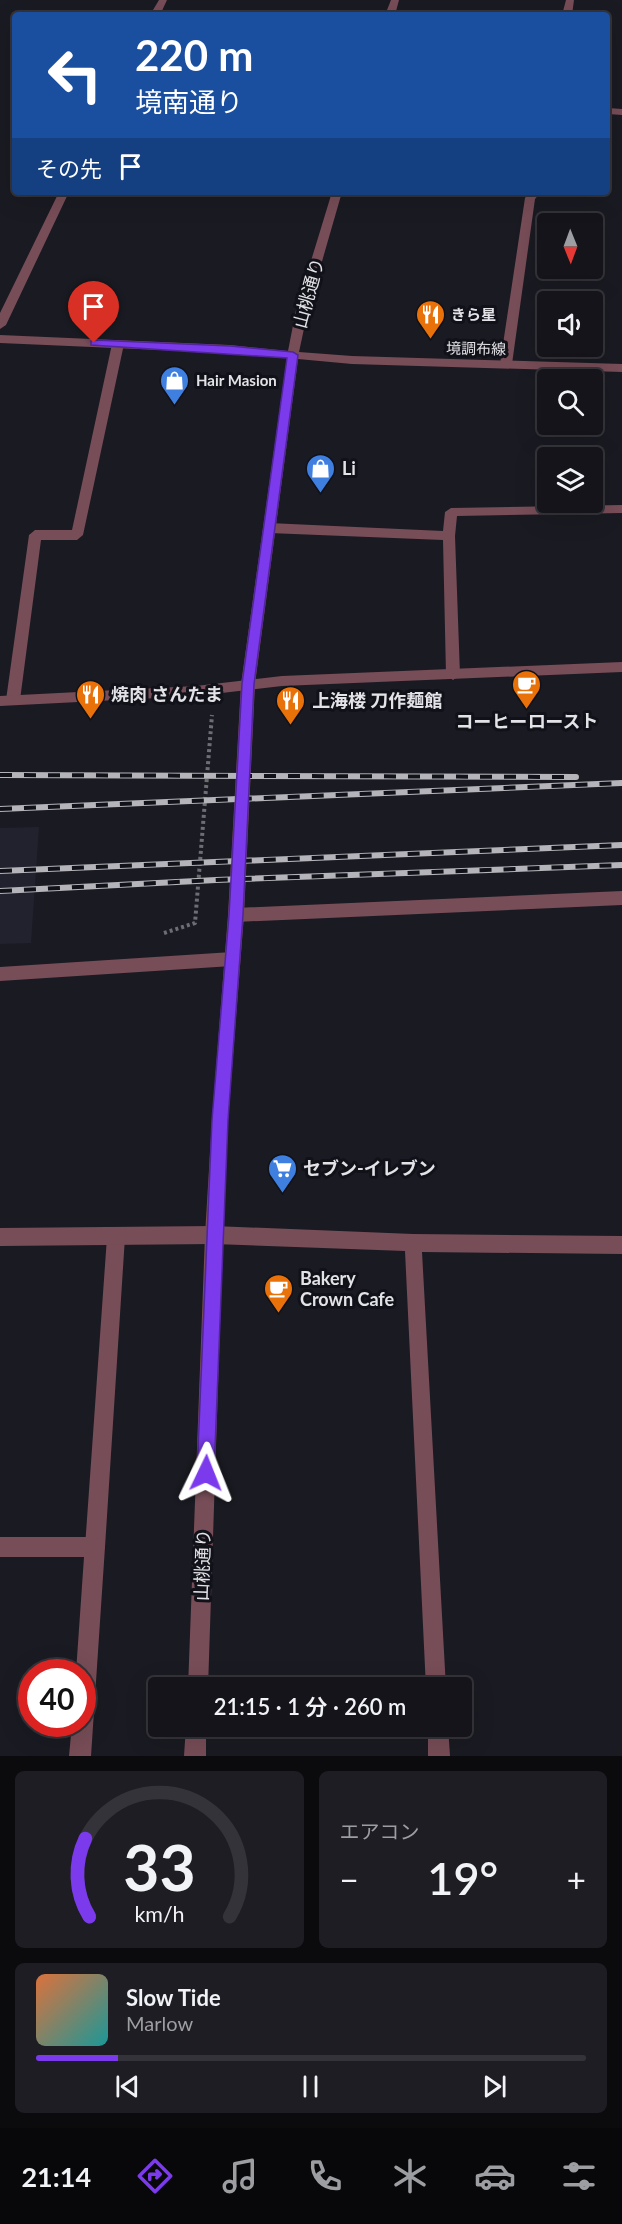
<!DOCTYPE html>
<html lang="ja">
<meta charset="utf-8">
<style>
:root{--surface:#14141a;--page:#1d1d23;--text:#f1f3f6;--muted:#9d9ea2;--line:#333339;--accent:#7c3aed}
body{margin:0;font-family:Lato,"Noto Sans JP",sans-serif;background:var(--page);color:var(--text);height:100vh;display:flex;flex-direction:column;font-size:22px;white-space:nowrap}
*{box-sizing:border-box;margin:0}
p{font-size:20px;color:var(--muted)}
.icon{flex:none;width:33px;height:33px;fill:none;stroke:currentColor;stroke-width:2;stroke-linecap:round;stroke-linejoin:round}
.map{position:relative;height:1756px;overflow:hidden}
.drawer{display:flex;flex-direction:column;gap:15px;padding:15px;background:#0b0b0e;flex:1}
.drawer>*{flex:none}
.guide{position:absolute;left:12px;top:12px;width:598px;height:183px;border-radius:6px;box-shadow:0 6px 24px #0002,0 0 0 2px var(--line);background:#1a4fa0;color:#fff;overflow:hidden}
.needle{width:39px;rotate:179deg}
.tools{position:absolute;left:537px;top:213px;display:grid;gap:12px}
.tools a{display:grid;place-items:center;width:66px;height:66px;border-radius:6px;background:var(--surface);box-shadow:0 6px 24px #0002,0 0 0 2px var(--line);font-size:30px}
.speed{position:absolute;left:18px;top:1659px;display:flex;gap:12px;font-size:30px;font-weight:700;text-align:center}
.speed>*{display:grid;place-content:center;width:78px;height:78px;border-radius:50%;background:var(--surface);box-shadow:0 6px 24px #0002,0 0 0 2px var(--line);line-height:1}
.speed .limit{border:9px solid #d22;background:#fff;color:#111}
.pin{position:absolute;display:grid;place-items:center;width:51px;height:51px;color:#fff;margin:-62px -26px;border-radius:50% 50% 50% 0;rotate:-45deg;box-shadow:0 0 6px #0007}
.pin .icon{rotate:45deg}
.me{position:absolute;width:66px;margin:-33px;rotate:2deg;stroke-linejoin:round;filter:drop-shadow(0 0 4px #0008)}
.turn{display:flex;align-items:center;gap:21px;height:126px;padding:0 24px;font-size:27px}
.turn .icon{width:78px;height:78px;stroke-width:2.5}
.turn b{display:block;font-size:42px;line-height:51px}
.then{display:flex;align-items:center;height:57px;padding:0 24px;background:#0003;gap:12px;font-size:22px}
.big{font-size:45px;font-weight:600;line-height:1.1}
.drawer .widget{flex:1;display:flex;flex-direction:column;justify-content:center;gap:9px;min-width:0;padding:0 21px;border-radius:9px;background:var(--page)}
.drawer .dial{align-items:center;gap:0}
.dial svg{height:156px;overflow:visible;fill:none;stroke:var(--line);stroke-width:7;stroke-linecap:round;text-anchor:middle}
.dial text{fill:var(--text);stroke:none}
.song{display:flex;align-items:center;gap:18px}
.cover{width:72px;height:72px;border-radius:9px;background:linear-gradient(135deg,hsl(20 70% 55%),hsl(180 70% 35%))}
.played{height:6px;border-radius:3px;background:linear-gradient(90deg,var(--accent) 15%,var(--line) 15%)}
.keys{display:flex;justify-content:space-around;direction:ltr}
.heat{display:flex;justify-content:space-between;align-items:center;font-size:33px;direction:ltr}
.drawer .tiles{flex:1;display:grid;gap:15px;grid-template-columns:1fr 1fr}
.widget:last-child{grid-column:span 2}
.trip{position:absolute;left:148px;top:1677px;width:324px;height:60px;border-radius:6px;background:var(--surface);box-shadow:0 6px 24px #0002,0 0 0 2px var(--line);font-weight:600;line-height:60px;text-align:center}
.menu{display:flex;height:96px;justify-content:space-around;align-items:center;background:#08080a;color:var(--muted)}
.menu .icon{width:42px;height:42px}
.menu .on{color:var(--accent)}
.menu b{font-size:27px;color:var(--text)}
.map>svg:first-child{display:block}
.built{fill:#22222f}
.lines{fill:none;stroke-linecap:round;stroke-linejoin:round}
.path{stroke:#6d6d74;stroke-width:4;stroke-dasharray:3 3;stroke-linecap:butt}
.service{fill:#774d57;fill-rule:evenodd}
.minor{fill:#774d57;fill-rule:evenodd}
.tertiary{fill:#774d57;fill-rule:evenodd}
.rail-casing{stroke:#b4b4ba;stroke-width:6}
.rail{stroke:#111119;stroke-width:4;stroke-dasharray:12;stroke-linecap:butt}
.route{fill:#7c3aed;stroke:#51269a;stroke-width:1.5}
.labels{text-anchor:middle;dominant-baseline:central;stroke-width:6;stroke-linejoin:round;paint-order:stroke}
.far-poi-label{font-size:15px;font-weight:bold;fill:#e2e2e7;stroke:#111119;text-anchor:start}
.far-street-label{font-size:15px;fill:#e2e2e7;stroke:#111119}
.street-label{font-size:18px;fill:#e2e2e7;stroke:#111119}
.poi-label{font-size:18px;font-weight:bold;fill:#e2e2e7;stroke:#111119;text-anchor:start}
</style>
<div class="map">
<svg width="622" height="1756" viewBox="0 0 622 1756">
<rect width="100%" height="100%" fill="#1a1a22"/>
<path class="built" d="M39 827 31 943 0 944V828Z"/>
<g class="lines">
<path class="path" d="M164 933 195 923 212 715"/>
<path class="service" d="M530 192H541L535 199 512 364 506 368 500 364 525 198Z
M118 340 124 344 83 535 77 540H41L20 700 13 705 6 700 29 535 35 530H72L112 344Z
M622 505V513L457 516 455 536 460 675 453 680 446 675 443 540 269 533 263 528 269 523 443 531 445 512 451 508Z
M116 1228 122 1231 125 1237 105 1547 102 1554 95 1557 88 1554 85 1547 107 1237 110 1231Z"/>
<path class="minor" d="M159 0H167L160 15H150Z
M566 0H574L572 15H562Z
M608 108 622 109V115L608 114Z
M59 192H69L6 325 0 329V313Z
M622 662V672L282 686 196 696 0 706V696L196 686 282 676Z
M622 891V905L236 922 231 920 228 915 231 910 236 908Z
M232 952 237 954 240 959 237 964 232 966 0 981V967Z
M214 1226 413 1234 622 1236V1254L422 1252 446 1688H426L405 1251 214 1244 0 1246V1228Z
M0 1537H95L102 1540 105 1547 91 1756H69L72 1724H82V1672H76L84 1557H0Z
M428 1726H448L450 1756H428Z"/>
<path class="tertiary" d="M391 0H399L395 15H385Z
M332 192H342L308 310 299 352 352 356 622 364V372L352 364 298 359 255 684 244 915 228 1120 223 1235 208 1688H188L205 1235 212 1120 228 915 241 684 287 358 230 353 0 343V335L230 345 288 351 296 310Z
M186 1726H206V1756H184Z"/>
<defs>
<path id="rail" d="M0 775 576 777
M0 809 622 783
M0 871 622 845
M0 891 216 880 622 865"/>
</defs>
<use href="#rail" class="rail-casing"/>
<use href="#rail" class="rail"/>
</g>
<path class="route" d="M94 340 230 346 293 352 298 355 254 684 243 915 228 1120 214 1473 212 1479 206 1482 199 1479 197 1473 212 1120 229 915 242 684 287 358 91 345V341Z"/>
<defs>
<symbol id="restaurant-pin" viewBox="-11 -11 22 30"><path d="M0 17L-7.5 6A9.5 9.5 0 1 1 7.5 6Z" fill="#e8710a" stroke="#111119"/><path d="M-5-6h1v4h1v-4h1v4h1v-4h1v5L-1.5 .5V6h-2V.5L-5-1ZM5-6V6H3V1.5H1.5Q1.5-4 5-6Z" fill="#fff"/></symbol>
<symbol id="shop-pin" viewBox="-11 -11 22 30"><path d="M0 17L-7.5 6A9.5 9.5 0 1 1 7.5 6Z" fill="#3f7fe0" stroke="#111119"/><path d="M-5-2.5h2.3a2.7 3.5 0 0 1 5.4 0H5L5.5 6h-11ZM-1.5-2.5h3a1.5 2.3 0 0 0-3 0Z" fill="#fff"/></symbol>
<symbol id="cafe-pin" viewBox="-11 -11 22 30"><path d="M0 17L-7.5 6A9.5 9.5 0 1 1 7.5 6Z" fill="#e8710a" stroke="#111119"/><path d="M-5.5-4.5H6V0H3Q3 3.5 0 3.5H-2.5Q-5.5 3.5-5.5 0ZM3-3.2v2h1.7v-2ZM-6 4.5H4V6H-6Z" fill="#fff"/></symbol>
<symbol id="supermarket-pin" viewBox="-11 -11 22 30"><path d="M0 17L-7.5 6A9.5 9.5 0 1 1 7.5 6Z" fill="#3f7fe0" stroke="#111119"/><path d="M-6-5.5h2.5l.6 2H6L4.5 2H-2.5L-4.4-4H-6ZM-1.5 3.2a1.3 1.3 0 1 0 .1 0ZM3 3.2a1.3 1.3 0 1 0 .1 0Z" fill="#fff"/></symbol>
</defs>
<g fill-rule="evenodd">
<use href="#restaurant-pin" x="414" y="298" width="33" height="45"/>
<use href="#shop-pin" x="158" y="364" width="33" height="45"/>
<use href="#shop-pin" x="304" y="452" width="33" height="45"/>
<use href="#cafe-pin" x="510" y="668" width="33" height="45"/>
<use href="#restaurant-pin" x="74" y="678" width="33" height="45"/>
<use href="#restaurant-pin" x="274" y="684" width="33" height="45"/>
<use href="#supermarket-pin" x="266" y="1152" width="33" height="45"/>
<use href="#cafe-pin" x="262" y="1272" width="33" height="45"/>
</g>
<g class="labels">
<g class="far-poi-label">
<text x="451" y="314">きら星</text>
<text x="196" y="380">Hair Masion</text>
</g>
<g class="far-street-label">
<text transform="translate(476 348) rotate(1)">境調布線</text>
</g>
<g class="street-label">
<text transform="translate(308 293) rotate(-75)">山桃通り</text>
<text transform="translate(202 1565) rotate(-88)">山桃通り</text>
</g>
<g class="poi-label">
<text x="342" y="468">Li</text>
<text x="111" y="694">焼肉 さんたま</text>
<text x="312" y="700">上海楼 刀作麺館</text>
<text x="527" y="721" text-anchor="middle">コーヒーロースト</text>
<text x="303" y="1168">セブン-イレブン</text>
<text x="300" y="1278">Bakery<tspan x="300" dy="21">Crown Cafe</tspan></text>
</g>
</g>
</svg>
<div class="tools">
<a><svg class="needle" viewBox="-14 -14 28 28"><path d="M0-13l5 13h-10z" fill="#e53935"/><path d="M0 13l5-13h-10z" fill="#9d9ea2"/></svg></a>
<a><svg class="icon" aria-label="sound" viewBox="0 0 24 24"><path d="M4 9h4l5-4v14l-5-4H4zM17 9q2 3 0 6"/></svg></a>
<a><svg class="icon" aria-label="search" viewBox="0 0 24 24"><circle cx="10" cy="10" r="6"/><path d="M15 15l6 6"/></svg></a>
<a><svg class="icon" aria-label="layers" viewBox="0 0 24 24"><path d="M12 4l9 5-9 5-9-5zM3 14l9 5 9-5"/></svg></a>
</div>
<div class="speed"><div class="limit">40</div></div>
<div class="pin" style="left:94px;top:343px;background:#d93025"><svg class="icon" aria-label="arrive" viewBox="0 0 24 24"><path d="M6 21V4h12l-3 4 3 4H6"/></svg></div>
<svg class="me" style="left:206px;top:1473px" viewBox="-20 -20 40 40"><path d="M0-17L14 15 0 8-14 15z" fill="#7c3aed" stroke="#fff" stroke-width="4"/></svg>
<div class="trip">21:15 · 1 分 · 260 m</div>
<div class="guide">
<div class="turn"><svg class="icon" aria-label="left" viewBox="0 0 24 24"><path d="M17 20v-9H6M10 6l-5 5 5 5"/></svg><div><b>220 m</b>境南通り</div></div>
<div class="then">その先<svg class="icon" aria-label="arrive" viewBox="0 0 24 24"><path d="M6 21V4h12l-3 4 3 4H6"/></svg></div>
</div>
</div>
<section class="drawer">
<div class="tiles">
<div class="widget dial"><svg viewBox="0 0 100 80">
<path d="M14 69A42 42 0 1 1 86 69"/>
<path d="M14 69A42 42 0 0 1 12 29" stroke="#7c3aed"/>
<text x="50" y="56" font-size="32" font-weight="700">33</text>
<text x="50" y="72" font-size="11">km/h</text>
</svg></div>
<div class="widget"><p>エアコン</p>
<div class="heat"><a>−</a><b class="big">19°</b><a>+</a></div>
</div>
<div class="widget">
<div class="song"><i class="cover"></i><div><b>Slow Tide</b><p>Marlow</p></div></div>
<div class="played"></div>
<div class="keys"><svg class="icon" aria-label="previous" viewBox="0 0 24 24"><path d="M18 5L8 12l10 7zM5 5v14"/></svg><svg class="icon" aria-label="pause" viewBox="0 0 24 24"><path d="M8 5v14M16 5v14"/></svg><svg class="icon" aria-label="next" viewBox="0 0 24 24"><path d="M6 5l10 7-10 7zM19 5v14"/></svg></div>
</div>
</div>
</section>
<nav class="menu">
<b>21:14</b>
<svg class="icon on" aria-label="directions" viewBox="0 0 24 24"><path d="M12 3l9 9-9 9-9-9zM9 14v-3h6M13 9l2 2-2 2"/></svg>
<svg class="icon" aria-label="music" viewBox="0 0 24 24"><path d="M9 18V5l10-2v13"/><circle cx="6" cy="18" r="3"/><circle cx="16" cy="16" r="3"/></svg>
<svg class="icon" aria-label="phone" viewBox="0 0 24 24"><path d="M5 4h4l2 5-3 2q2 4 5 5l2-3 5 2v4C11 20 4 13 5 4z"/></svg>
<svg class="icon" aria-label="climate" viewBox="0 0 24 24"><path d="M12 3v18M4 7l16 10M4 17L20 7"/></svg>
<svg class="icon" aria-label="car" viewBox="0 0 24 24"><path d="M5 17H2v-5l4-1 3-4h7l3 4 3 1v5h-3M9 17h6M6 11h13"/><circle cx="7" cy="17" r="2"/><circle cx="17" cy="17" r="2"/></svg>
<svg class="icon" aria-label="filters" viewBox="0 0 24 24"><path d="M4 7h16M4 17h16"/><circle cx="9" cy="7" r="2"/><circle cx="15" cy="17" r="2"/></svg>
</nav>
